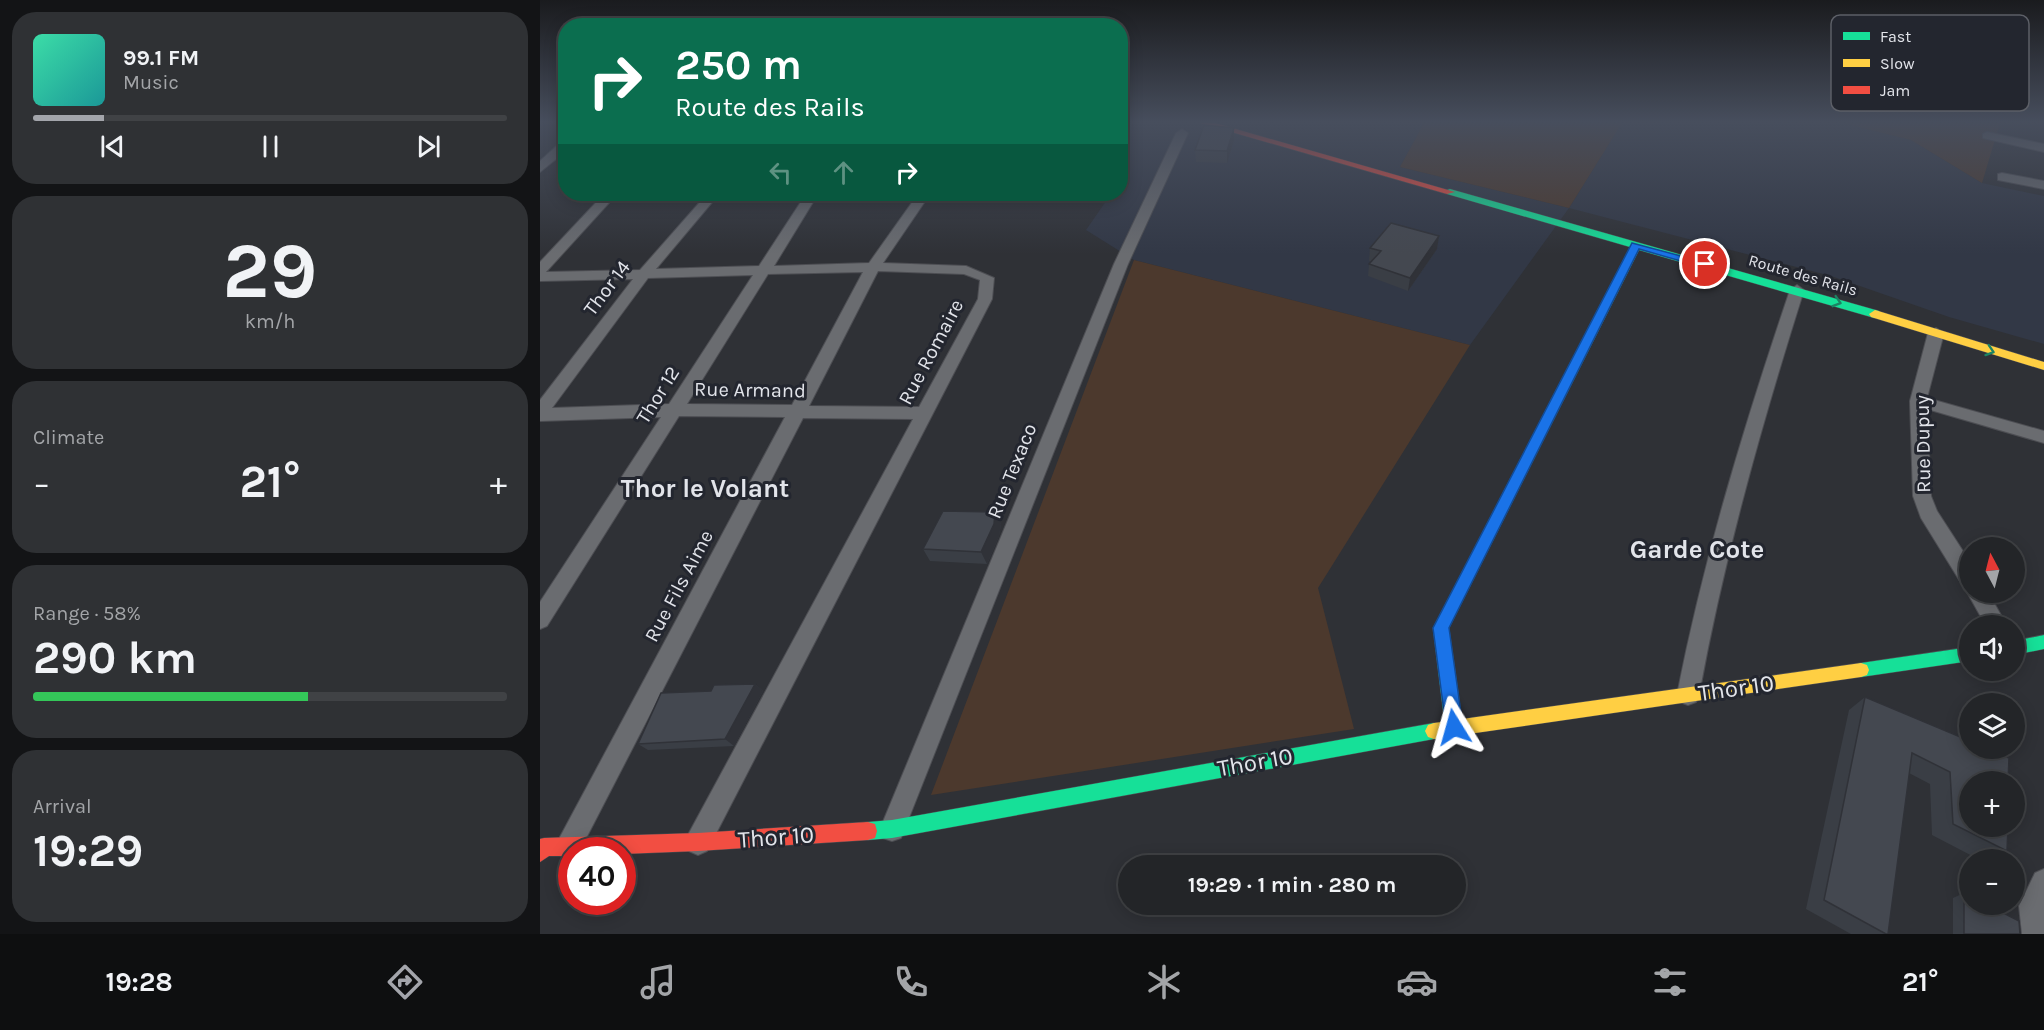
<!DOCTYPE html>
<meta charset="utf-8">
<style>
:root{--surface:#232528;--page:#2f3134;--text:#f1f3f6;--muted:#a3a5a8;--line:#404245;--accent:#a3a5ab}
body{margin:0;font-family:Karla,sans-serif;background:var(--page);color:var(--text);height:100vh;display:flex;flex-direction:column;font-size:22px;white-space:nowrap}
*{box-sizing:border-box;margin:0}
p{font-size:20px;color:var(--muted)}
.icon{flex:none;width:33px;height:33px;fill:none;stroke:currentColor;stroke-width:2;stroke-linecap:round;stroke-linejoin:round}
.map{position:relative;flex:1;overflow:hidden}
.sheet{display:flex;flex-direction:column;gap:12px;padding:12px;background:#131416;width:540px}
.sheet>*{flex:none}
.top-card{position:absolute;left:18px;top:18px;width:570px;height:183px;border-radius:24px;box-shadow:0 3px 15px #0003,0 0 0 2px var(--line);background:#0b6e4f;color:#fff;overflow:hidden}
.needle{width:39px;rotate:353deg}
.buttons{position:absolute;left:1419px;top:537px;display:grid;gap:12px}
.buttons a{display:grid;place-items:center;width:66px;height:66px;border-radius:50%;background:var(--surface);box-shadow:0 3px 15px #0003,0 0 0 2px var(--line);font-size:30px}
.speed{position:absolute;left:18px;top:837px;display:flex;gap:12px;font-size:30px;font-weight:700;text-align:center}
.speed>*{display:grid;place-content:center;width:78px;height:78px;border-radius:50%;background:var(--surface);box-shadow:0 3px 15px #0003,0 0 0 2px var(--line);line-height:1}
.speed .limit{border:9px solid #d22;background:#fff;color:#111}
.pin{position:absolute;display:grid;place-items:center;width:51px;height:51px;color:#fff;margin:-26px;border:3px solid #fff;border-radius:50%;box-shadow:0 2px 6px #0007}
.me{position:absolute;width:66px;margin:-33px;rotate:352deg;stroke-linejoin:round;filter:drop-shadow(0 0 4px #0008)}
.turn{display:flex;align-items:center;gap:21px;height:126px;padding:0 18px;font-size:27px}
.turn .icon{width:78px;height:78px;stroke-width:2.5}
.turn b{display:block;font-size:42px;line-height:51px}
.lanes{display:flex;align-items:center;height:57px;padding:0 18px;background:#0003;justify-content:center;gap:30px;direction:ltr}
.lanes .off{opacity:.35}
.big{font-size:45px;font-weight:700;line-height:1.1}
.sheet .card{flex:1;display:flex;flex-direction:column;justify-content:center;gap:9px;min-width:0;padding:0 21px;border-radius:24px;background:var(--page)}
.sheet .dial{align-items:center;gap:0}
.dial b{font-size:78px;line-height:1}
.song{display:flex;align-items:center;gap:18px}
.cover{width:72px;height:72px;border-radius:9px;background:linear-gradient(135deg,hsl(160 70% 55%),hsl(180 70% 35%))}
.played{height:6px;border-radius:3px;background:linear-gradient(90deg,var(--accent) 15%,var(--line) 15%)}
.keys{display:flex;justify-content:space-around;direction:ltr}
.heat{display:flex;justify-content:space-between;align-items:center;font-size:33px;direction:ltr}
.charge{height:9px;border-radius:4px;background:linear-gradient(90deg,#34c759 58%,var(--line) 0)}
.trip{position:absolute;left:578px;top:855px;width:348px;height:60px;border-radius:30px;background:var(--surface);box-shadow:0 3px 15px #0003,0 0 0 2px var(--line);font-weight:700;line-height:60px;text-align:center}
.menu{display:flex;height:96px;justify-content:space-around;align-items:center;background:#0e0f10;color:var(--muted)}
.menu .icon{width:42px;height:42px}
.menu .on{color:var(--accent)}
.menu b{font-size:27px;color:var(--text)}
main{display:flex;flex:1;min-height:0}
.map>svg:first-child{display:block}
.built{fill:#323846}
.green{fill:#4c392d}
.lines{fill:none;stroke-linecap:round;stroke-linejoin:round}
.street-casing{stroke:#4d4e53;stroke-width:2}
.fast-casing{stroke:#4d4e53;stroke-width:1}
.slow-casing{stroke:#4d4e53;stroke-width:1}
.jam-casing{stroke:#4d4e53;stroke-width:1}
.street{fill:#6a6c70;fill-rule:evenodd}
.fast{fill:#16e098;fill-rule:evenodd}
.slow{fill:#ffcf43;fill-rule:evenodd}
.jam{fill:#f24e42;fill-rule:evenodd}
.wall{fill:#3a3e45}
.shaded-wall{fill:#303238}
.building{fill:#444850;stroke:#303238;stroke-width:1.5}
.oneway{stroke:#1c8364}
.route{fill:#1a73e8;stroke:#114b97;stroke-width:1.5}
.labels{text-anchor:middle;dominant-baseline:central;stroke-width:6;stroke-linejoin:round;paint-order:stroke}
.far-street-label{font-size:16px;fill:#e2e4ea;stroke:#23262f}
.street-label{font-size:20px;fill:#e2e4ea;stroke:#23262f}
.near-street-label{font-size:24px;fill:#e2e4ea;stroke:#23262f}
.district-label{font-size:26px;font-weight:bold;fill:#e2e4ea;stroke:#23262f}
.key{fill:#23262f;stroke:#5c5f67;stroke-width:1.5}
.key-label{font-size:16px;fill:#e2e4ea}
</style>
<main>
<section class="sheet">
<div class="card">
<div class="song"><i class="cover"></i><div><b>99.1 FM</b><p>Music</p></div></div>
<div class="played"></div>
<div class="keys"><svg class="icon" aria-label="previous" viewBox="0 0 24 24"><path d="M18 5L8 12l10 7zM5 5v14"/></svg><svg class="icon" aria-label="pause" viewBox="0 0 24 24"><path d="M8 5v14M16 5v14"/></svg><svg class="icon" aria-label="next" viewBox="0 0 24 24"><path d="M6 5l10 7-10 7zM19 5v14"/></svg></div>
</div>
<div class="card dial"><b>29</b><p>km/h</p></div>
<div class="card"><p>Climate</p>
<div class="heat"><a>−</a><b class="big">21°</b><a>+</a></div>
</div>
<div class="card"><p>Range · 58%</p><b class="big">290 km</b><div class="charge"></div></div>
<div class="card"><p>Arrival</p><b class="big">19:29</b></div>
</section>
<div class="map">
<svg width="1504" height="934" viewBox="0 0 1504 934">
<rect width="100%" height="100%" fill="#2f3136"/>
<path class="built" d="M581 123H884L860 167 1029 208 1082 123H1303L1371 140 1442 183 1504 196V344L1409 317 1291 276 1029 208 930 345 594 260 546 230 571 194H580L581 179 585 171H581Z"/>
<path class="green" d="M884 123H1082L1029 208 860 167Z
M1303 123H1460L1442 183 1371 140Z
M594 260 930 345 778 588 814 729 391 795Z"/>
<g class="lines">
<defs>
<path id="street" d="M642 129 648 133 588 264 361 838 352 841 343 838 340 829 574 264 636 133Z
M1447 132 1504 144V152L1443 138V134Z
M22 141H26V151L0 172V161Z
M1462 173 1504 181V189L1458 180V174Z
M64 194H77L6 272 100 270 167 194H179L116 269 219 266 266 194H278L234 266 329 263 378 194H390L343 263 426 266 454 278 452 299 167 851 158 855 149 851 145 842 149 833 373 419 263 418 40 850H32L29 859 20 855 16 846 20 837 245 417 139 416 7 626 0 629V602L121 417 0 421V400L93 279 0 281V262ZM338 271 424 274 440 280 438 299 379 407 269 406ZM323 272 252 405 147 404 228 274ZM213 275 129 404 12 408 108 278Z
M1257 285 1264 290C1222 423 1184 557 1159 695L1156 702 1148 705 1140 702 1137 695C1164 557 1205 423 1250 290Z
M1396 328 1404 333 1387 398 1504 431V443L1387 409 1391 496 1397 511 1430 562V592H1448L1467 626H1446L1427 592 1429 588 1423 586 1381 518 1373 496 1370 401 1388 333Z
M1504 869V934H1482L1479 906 1495 873Z"/>
<path id="fast" d="M910 189 1339 311 1341 314 1335 318 1331 317 1099 250 909 628 923 727 920 733 914 735 908 733 905 727 893 628 1090 247 907 194V190Z
M1504 635V649L1474 655V641Z
M1430 647V661L1321 677 1315 675 1313 670 1315 665 1321 663Z
M894 723 900 725 903 731 900 737 894 739 352 838 328 840 321 838 319 831 321 824 328 822 352 820Z"/>
<path id="slow" d="M1335 310 1504 362V370L1331 317 1329 314Z
M1321 663 1327 665 1329 670 1327 675 1321 677 894 739 888 737 885 731 888 725 894 723Z"/>
<path id="jam" d="M660 123H675L915 192 907 194Z
M328 822 335 824 337 831 335 838 328 840 158 851 82 854V850H32V856H9L0 862V839L4 838 158 833Z"/>
</defs>
<use href="#street" class="street-casing"/>
<use href="#fast" class="fast-casing"/>
<use href="#slow" class="slow-casing"/>
<use href="#jam" class="jam-casing"/>
<use href="#street" class="street"/>
<use href="#fast" class="fast"/>
<use href="#slow" class="slow"/>
<use href="#jam" class="jam"/>
</g>
<path class="wall" d="M694 140 687 163 656 162 655 150Z
M899 236 897 249 868 291 828 276 829 264 831 261H829L830 248Z
M455 512 461 524 459 536 447 564 390 561 383 549Z
M215 684 223 691 194 746 108 750 98 744 171 691Z
M1325 697 1430 741 1467 851 1450 860H1440L1392 835 1390 784 1369 773 1348 934H1311L1266 909 1309 710Z
M1424 893 1480 934H1413V898Z"/>
<path class="shaded-wall" d="M694 128V140L687 163V151Z
M899 236 897 249 868 291 870 278Z
M455 512 461 524 459 536 447 564 441 552Z
M215 684 223 691 194 746 185 739Z"/>
<path class="building" d="M664 125 694 128 687 151 655 150Z
M851 223 899 236 870 278 829 264 841 251 830 248Z
M403 511 455 512 454 524 441 552 383 549Z
M215 684 185 739 98 744 121 693 171 691 174 685Z
M1325 697 1430 741V748H1447L1469 758 1468 782H1430V826H1468L1467 851 1413 824 1410 772 1372 753 1348 934H1346L1284 900Z
M1424 893 1430 896V904H1446L1479 921 1480 934H1424Z"/>
<defs><path id="oneway-chevron" d="M-2-3.5L2.5 0L-2 3.5" fill="none" stroke-width="1.6" stroke-linecap="round" stroke-linejoin="round" transform="scale(1.5)"/></defs>
<g class="oneway">
<use href="#oneway-chevron" transform="translate(1297 302) rotate(17)"/>
<use href="#oneway-chevron" transform="translate(1450 351) rotate(18)"/>
</g>
<linearGradient id="sky" x2="0" y2="1"><stop stop-color="#1a1b1e"/><stop offset="0.48" stop-color="#474e5d"/><stop offset="1" stop-color="#474e5d" stop-opacity="0"/></linearGradient>
<rect width="1504" height="254" fill="url(#sky)"/>
<path class="route" d="M1092 243 1171 264 1165 268 1099 249 909 628 923 727 920 733 914 735 908 733 906 727 893 628Z"/>
<g class="labels">
<g class="far-street-label">
<text transform="translate(1263 275) rotate(16)">Route des Rails</text>
</g>
<g class="street-label">
<text transform="translate(67 288) rotate(-53)">Thor 14</text>
<text transform="translate(391 352) rotate(-62)">Rue Romaire</text>
<text transform="translate(210 390) rotate(1)">Rue Armand</text>
<text transform="translate(118 395) rotate(-58)">Thor 12</text>
<text transform="translate(1383 444) rotate(-91)">Rue Dupuy</text>
<text transform="translate(472 471) rotate(-68)">Rue Texaco</text>
<text transform="translate(139 586) rotate(-62)">Rue Fils Aime</text>
</g>
<g class="near-street-label">
<text transform="translate(1196 688) rotate(-8)">Thor 10</text>
<text transform="translate(715 762) rotate(-10)">Thor 10</text>
<text transform="translate(236 837) rotate(-4)">Thor 10</text>
</g>
<g class="district-label">
<text x="165" y="488">Thor le Volant</text>
<text x="1157" y="549">Garde Cote</text>
</g>
</g>
<rect x="1291" y="15" width="198" height="96" rx="9" class="key"/>
<rect x="1303" y="32" width="27" height="8" fill="#16e098"/>
<rect x="1303" y="59" width="27" height="8" fill="#ffcf43"/>
<rect x="1303" y="86" width="27" height="8" fill="#f24e42"/>
<g class="key-label">
<text x="1340" y="42">Fast</text>
<text x="1340" y="69">Slow</text>
<text x="1340" y="96">Jam</text>
</g>
</svg>
<div class="buttons">
<a><svg class="needle" viewBox="-14 -14 28 28"><path d="M0-13l5 13h-10z" fill="#e53935"/><path d="M0 13l5-13h-10z" fill="#a3a5a8"/></svg></a>
<a><svg class="icon" aria-label="sound" viewBox="0 0 24 24"><path d="M4 9h4l5-4v14l-5-4H4zM17 9q2 3 0 6"/></svg></a>
<a><svg class="icon" aria-label="layers" viewBox="0 0 24 24"><path d="M12 4l9 5-9 5-9-5zM3 14l9 5 9-5"/></svg></a>
<a>+</a>
<a>−</a>
</div>
<div class="speed"><div class="limit">40</div></div>
<div class="pin" style="left:1165px;top:264px;background:#d93025"><svg class="icon" aria-label="arrive" viewBox="0 0 24 24"><path d="M6 21V4h12l-3 4 3 4H6"/></svg></div>
<svg class="me" style="left:914px;top:727px" viewBox="-20 -20 40 40"><path d="M0-17L14 15 0 8-14 15z" fill="#1a73e8" stroke="#fff" stroke-width="4"/></svg>
<div class="trip">19:29 · 1 min · 280 m</div>
<div class="top-card">
<div class="turn"><svg class="icon" aria-label="right" viewBox="0 0 24 24"><path d="M7 20v-9h11M14 6l5 5-5 5"/></svg><div><b>250 m</b>Route des Rails</div></div>
<div class="lanes"><svg class="icon off" aria-label="left" viewBox="0 0 24 24"><path d="M17 20v-9H6M10 6l-5 5 5 5"/></svg><svg class="icon off" aria-label="ahead" viewBox="0 0 24 24"><path d="M12 20V5M6 11l6-6 6 6"/></svg><svg class="icon" aria-label="right" viewBox="0 0 24 24"><path d="M7 20v-9h11M14 6l5 5-5 5"/></svg></div>
</div>
</div>
</main>
<nav class="menu">
<b>19:28</b>
<svg class="icon on" aria-label="directions" viewBox="0 0 24 24"><path d="M12 3l9 9-9 9-9-9zM9 14v-3h6M13 9l2 2-2 2"/></svg>
<svg class="icon" aria-label="music" viewBox="0 0 24 24"><path d="M9 18V5l10-2v13"/><circle cx="6" cy="18" r="3"/><circle cx="16" cy="16" r="3"/></svg>
<svg class="icon" aria-label="phone" viewBox="0 0 24 24"><path d="M5 4h4l2 5-3 2q2 4 5 5l2-3 5 2v4C11 20 4 13 5 4z"/></svg>
<svg class="icon" aria-label="climate" viewBox="0 0 24 24"><path d="M12 3v18M4 7l16 10M4 17L20 7"/></svg>
<svg class="icon" aria-label="car" viewBox="0 0 24 24"><path d="M5 17H2v-5l4-1 3-4h7l3 4 3 1v5h-3M9 17h6M6 11h13"/><circle cx="7" cy="17" r="2"/><circle cx="17" cy="17" r="2"/></svg>
<svg class="icon" aria-label="filters" viewBox="0 0 24 24"><path d="M4 7h16M4 17h16"/><circle cx="9" cy="7" r="2"/><circle cx="15" cy="17" r="2"/></svg>
<b>21°</b>
</nav>
